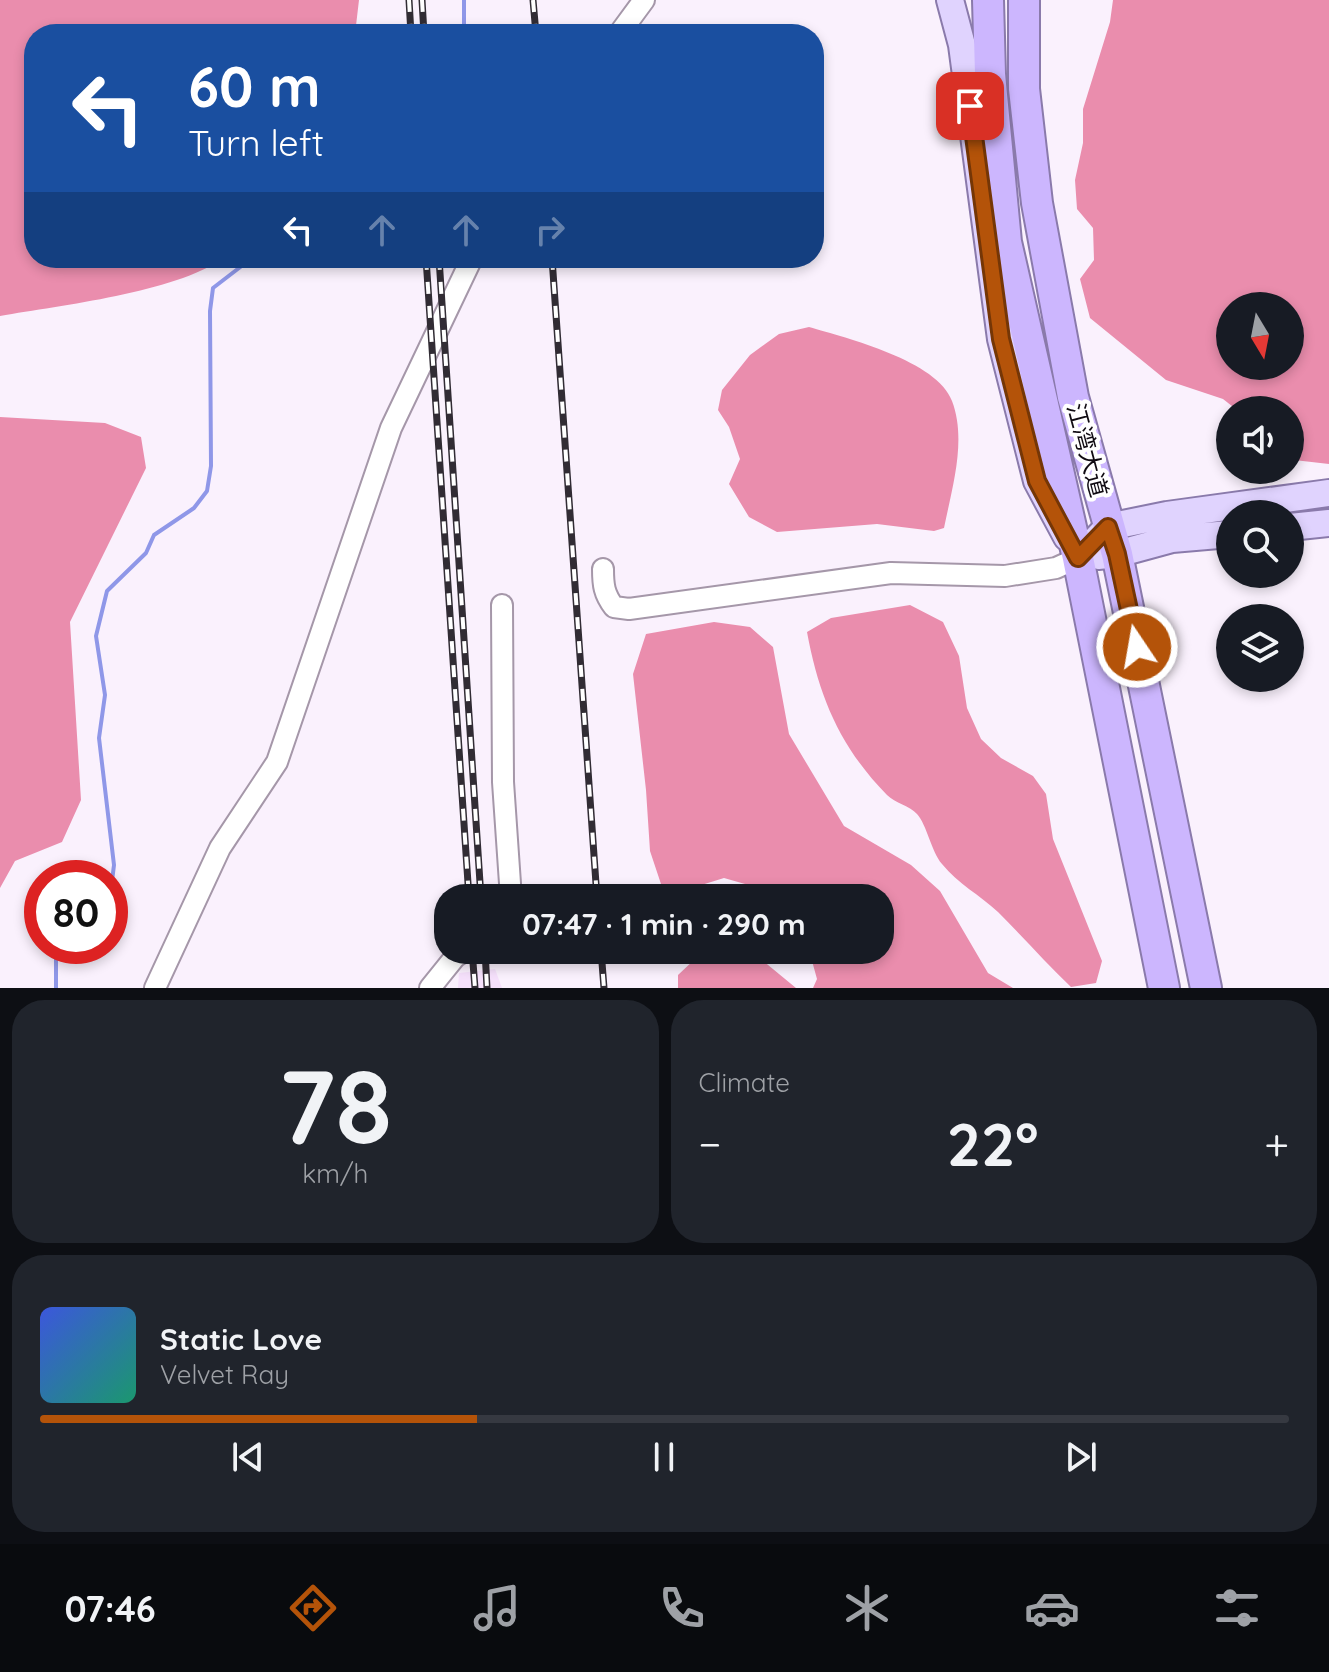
<!DOCTYPE html>
<meta charset="utf-8">
<style>
:root{--surface:#171b24;--page:#20242c;--text:#f1f3f6;--muted:#9ea1a6;--line:#363941;--accent:#b45309}
body{margin:0;font-family:Quicksand,"Noto Sans SC",sans-serif;background:var(--page);color:var(--text);height:100vh;display:flex;flex-direction:column;font-size:30px;white-space:nowrap}
*{box-sizing:border-box;margin:0}
p{font-size:26px;color:var(--muted)}
.icon{flex:none;width:44px;height:44px;fill:none;stroke:currentColor;stroke-width:2;stroke-linecap:round;stroke-linejoin:round}
.map{position:relative;height:988px;overflow:hidden}
.drawer{display:flex;flex-direction:column;gap:12px;padding:12px;background:#0d0f14;flex:1}
.drawer>*{flex:none}
.hud{position:absolute;left:24px;top:24px;width:800px;height:244px;border-radius:32px;box-shadow:0 4px 12px #0003;background:#1a4fa0;color:#fff;overflow:hidden}
.needle{width:52px;rotate:170deg}
.controls{position:absolute;left:1216px;top:292px;display:grid;gap:16px}
.controls a{display:grid;place-items:center;width:88px;height:88px;border-radius:50%;background:var(--surface);box-shadow:0 4px 12px #0003;font-size:40px}
.speed{position:absolute;left:24px;top:860px;display:flex;gap:16px;font-size:40px;font-weight:700;text-align:center}
.speed>*{display:grid;place-content:center;width:104px;height:104px;border-radius:50%;background:var(--surface);box-shadow:0 4px 12px #0003;line-height:1}
.speed .limit{border:12px solid #d22;background:#fff;color:#111}
.pin{position:absolute;display:grid;place-items:center;width:68px;height:68px;color:#fff;margin:-34px;border-radius:16px;box-shadow:0 4px 12px #0006}
.me{position:absolute;width:88px;margin:-44px;rotate:348deg;stroke-linejoin:round;filter:drop-shadow(0 0 6px #0008)}
.turn{display:flex;align-items:center;gap:28px;height:168px;padding:0 32px;font-size:36px}
.turn .icon{width:104px;height:104px;stroke-width:2.5}
.turn b{display:block;font-size:56px;line-height:68px}
.lanes{display:flex;align-items:center;height:76px;padding:0 32px;background:#0003;justify-content:center;gap:40px;direction:ltr}
.lanes .off{opacity:.35}
.big{font-size:60px;font-weight:700;line-height:1.1}
.drawer .card{flex:1;display:flex;flex-direction:column;justify-content:center;gap:12px;min-width:0;padding:0 28px;border-radius:32px;background:var(--page)}
.drawer .dial{align-items:center;gap:0}
.dial b{font-size:104px;line-height:1}
.song{display:flex;align-items:center;gap:24px}
.cover{width:96px;height:96px;border-radius:12px;background:linear-gradient(135deg,hsl(230 70% 55%),hsl(160 70% 35%))}
.played{height:8px;border-radius:4px;background:linear-gradient(90deg,var(--accent) 35%,var(--line) 35%)}
.keys{display:flex;justify-content:space-around;direction:ltr}
.heat{display:flex;justify-content:space-between;align-items:center;font-size:44px;direction:ltr}
.drawer .tiles{flex:1;display:grid;gap:12px;grid-template-columns:1fr 1fr}
.card:last-child{grid-column:span 2}
.trip{position:absolute;left:434px;top:884px;width:460px;height:80px;border-radius:32px;background:var(--surface);box-shadow:0 4px 12px #0003;font-weight:700;line-height:80px;text-align:center}
.dock{display:flex;height:128px;justify-content:space-around;align-items:center;background:#090b0e;color:var(--muted)}
.dock .icon{width:56px;height:56px}
.dock .selected{color:var(--accent)}
.dock b{font-size:36px;color:var(--text)}
.map>svg:first-child{display:block}
.built{fill:#f5e0fb}
.forest{fill:#ea8dad;fill-rule:evenodd}
.lines{fill:none;stroke-linecap:round;stroke-linejoin:round}
.stream{stroke:#8f97e8;stroke-width:4}
.minor-casing{stroke:#a597a9;stroke-width:24}
.major-casing{stroke:#8a7aab;stroke-width:30}
.highway-casing{stroke:#8a7aab;stroke-width:34}
.minor{stroke:#fff;stroke-width:20}
.major{stroke:#e0d3fe;stroke-width:26}
.highway{stroke:#ccb6fe;stroke-width:30}
.rail-casing{stroke:#312c34;stroke-width:7}
.rail{stroke:#fff;stroke-width:4;stroke-dasharray:12;stroke-linecap:butt}
.route-casing{stroke:#753606;stroke-width:20}
.route{stroke:#b45309;stroke-width:14}
.labels{text-anchor:middle;dominant-baseline:central;stroke-width:8;stroke-linejoin:round;paint-order:stroke}
.street-label{font-size:24px;fill:#100b12;stroke:#fff}
</style>
<div class="map">
<svg width="1329" height="988" viewBox="0 0 1329 988">
<rect width="100%" height="100%" fill="#faf1fd"/>
<path class="built" d="M495 969 502 988H458L459 973Z"/>
<path class="forest" d="M0 0H359L355 34H34V258H224C173 293 62 305 0 316Z
M1113 0H1329V464L1294 460 1290 457V410H1237L1223 399 1166 380 1090 318 1080 279 1094 260 1093 228 1077 209 1075 180 1083 143V109L1110 22ZM1290 306V366H1230V306Z
M809 327C847 338 938 361 952 401 967 440 952 488 944 528L934 531 877 524 777 532 749 517 729 484 740 459 729 427 718 410 722 390 750 355 779 334Z
M0 417 105 423 141 437 146 468 70 622 81 800 62 842 15 861 0 888Z
M910 605 943 622 959 656 967 708 981 739 1001 758 1033 776 1046 794 1053 839 1102 961 1096 983 1071 987C1046 963 1023 937 998 912 980 895 958 884 942 864 931 851 927 825 917 814 910 806 895 803 887 795 840 747 819 697 807 632L831 618Z
M714 622 750 627 773 647 789 734 844 826 911 865 940 891 988 973 1013 988H813L817 979 809 950H880V898H757L745 884 724 878 682 891 661 884 650 851 646 790 633 674 646 634Z
M735 950 757 956 796 988H678V975L695 959Z"/>
<g class="lines">
<path class="stream" d="M464 0V34
M110 897 114 865 99 738 105 695 96 636 107 591 146 553 154 535 194 508 207 491 211 466 210 311 213 288 252 258
M56 988V955L61 946"/>
<defs>
<path id="minor" d="M619 34 644 0
M603 569C603 585 604 594 614 607L629 609 891 573 1005 576 1056 568 1078 558
M502 605 503 782 511 898
M155 988 220 848 277 762 391 428 472 258
M430 988 455 957 466 950"/>
<path id="major" d="M950 0 962 45 1001 339 1037 481 1067 537
M1290 527 1329 523
M1098 556 1117 554 1172 539 1230 534
M1078 558 1108 527 1167 515 1329 493"/>
<path id="highway" d="M988 0 990 74 1006 242 1078 558 1164 988
M1024 0V89L1037 203 1073 397 1117 554 1206 988"/>
</defs>
<use href="#minor" class="minor-casing"/>
<use href="#major" class="major-casing"/>
<use href="#highway" class="highway-casing"/>
<use href="#minor" class="minor"/>
<use href="#major" class="major"/>
<use href="#highway" class="highway"/>
<defs>
<path id="rail" d="M409 0 411 34
M422 0 424 34
M533 0 536 34
M426 258 469 898
M439 258 481 898
M552 258 597 898
M472 950 475 988
M485 950 487 988
M601 950 604 988"/>
</defs>
<use href="#rail" class="rail-casing"/>
<use href="#rail" class="rail"/>
</g>
<g class="lines">
<defs>
<path id="route" d="M970 106 1001 339 1037 481 1078 558 1108 527 1117 554 1137 647"/>
</defs>
<use href="#route" class="route-casing"/>
<use href="#route" class="route"/>
</g>
<g class="labels">
<g class="street-label">
<text transform="translate(1088 450) rotate(75)">江湾大道</text>
</g>
</g>
</svg>
<div class="controls">
<a><svg class="needle" viewBox="-14 -14 28 28"><path d="M0-13l5 13h-10z" fill="#e53935"/><path d="M0 13l5-13h-10z" fill="#9ea1a6"/></svg></a>
<a><svg class="icon" aria-label="sound" viewBox="0 0 24 24"><path d="M4 9h4l5-4v14l-5-4H4zM17 9q2 3 0 6"/></svg></a>
<a><svg class="icon" aria-label="search" viewBox="0 0 24 24"><circle cx="10" cy="10" r="6"/><path d="M15 15l6 6"/></svg></a>
<a><svg class="icon" aria-label="layers" viewBox="0 0 24 24"><path d="M12 4l9 5-9 5-9-5zM3 14l9 5 9-5"/></svg></a>
</div>
<div class="speed"><div class="limit">80</div></div>
<div class="pin" style="left:970px;top:106px;background:#d93025"><svg class="icon" aria-label="arrive" viewBox="0 0 24 24"><path d="M6 21V4h12l-3 4 3 4H6"/></svg></div>
<svg class="me" style="left:1137px;top:647px" viewBox="-20 -20 40 40"><circle r="17" fill="#b45309" stroke="#fff" stroke-width="3"/><path d="M0-11L8 9 0 5-8 9z" fill="#fff"/></svg>
<div class="trip">07:47 · 1 min · 290 m</div>
<div class="hud">
<div class="turn"><svg class="icon" aria-label="left" viewBox="0 0 24 24"><path d="M17 20v-9H6M10 6l-5 5 5 5"/></svg><div><b>60 m</b>Turn left</div></div>
<div class="lanes"><svg class="icon" aria-label="left" viewBox="0 0 24 24"><path d="M17 20v-9H6M10 6l-5 5 5 5"/></svg><svg class="icon off" aria-label="ahead" viewBox="0 0 24 24"><path d="M12 20V5M6 11l6-6 6 6"/></svg><svg class="icon off" aria-label="ahead" viewBox="0 0 24 24"><path d="M12 20V5M6 11l6-6 6 6"/></svg><svg class="icon off" aria-label="right" viewBox="0 0 24 24"><path d="M7 20v-9h11M14 6l5 5-5 5"/></svg></div>
</div>
</div>
<section class="drawer">
<div class="tiles">
<div class="card dial"><b>78</b><p>km/h</p></div>
<div class="card"><p>Climate</p>
<div class="heat"><a>−</a><b class="big">22°</b><a>+</a></div>
</div>
<div class="card">
<div class="song"><i class="cover"></i><div><b>Static Love</b><p>Velvet Ray</p></div></div>
<div class="played"></div>
<div class="keys"><svg class="icon" aria-label="previous" viewBox="0 0 24 24"><path d="M18 5L8 12l10 7zM5 5v14"/></svg><svg class="icon" aria-label="pause" viewBox="0 0 24 24"><path d="M8 5v14M16 5v14"/></svg><svg class="icon" aria-label="next" viewBox="0 0 24 24"><path d="M6 5l10 7-10 7zM19 5v14"/></svg></div>
</div>
</div>
</section>
<nav class="dock">
<b>07:46</b>
<svg class="icon selected" aria-label="directions" viewBox="0 0 24 24"><path d="M12 3l9 9-9 9-9-9zM9 14v-3h6M13 9l2 2-2 2"/></svg>
<svg class="icon" aria-label="music" viewBox="0 0 24 24"><path d="M9 18V5l10-2v13"/><circle cx="6" cy="18" r="3"/><circle cx="16" cy="16" r="3"/></svg>
<svg class="icon" aria-label="phone" viewBox="0 0 24 24"><path d="M5 4h4l2 5-3 2q2 4 5 5l2-3 5 2v4C11 20 4 13 5 4z"/></svg>
<svg class="icon" aria-label="climate" viewBox="0 0 24 24"><path d="M12 3v18M4 7l16 10M4 17L20 7"/></svg>
<svg class="icon" aria-label="car" viewBox="0 0 24 24"><path d="M5 17H2v-5l4-1 3-4h7l3 4 3 1v5h-3M9 17h6M6 11h13"/><circle cx="7" cy="17" r="2"/><circle cx="17" cy="17" r="2"/></svg>
<svg class="icon" aria-label="filters" viewBox="0 0 24 24"><path d="M4 7h16M4 17h16"/><circle cx="9" cy="7" r="2"/><circle cx="15" cy="17" r="2"/></svg>
</nav>
